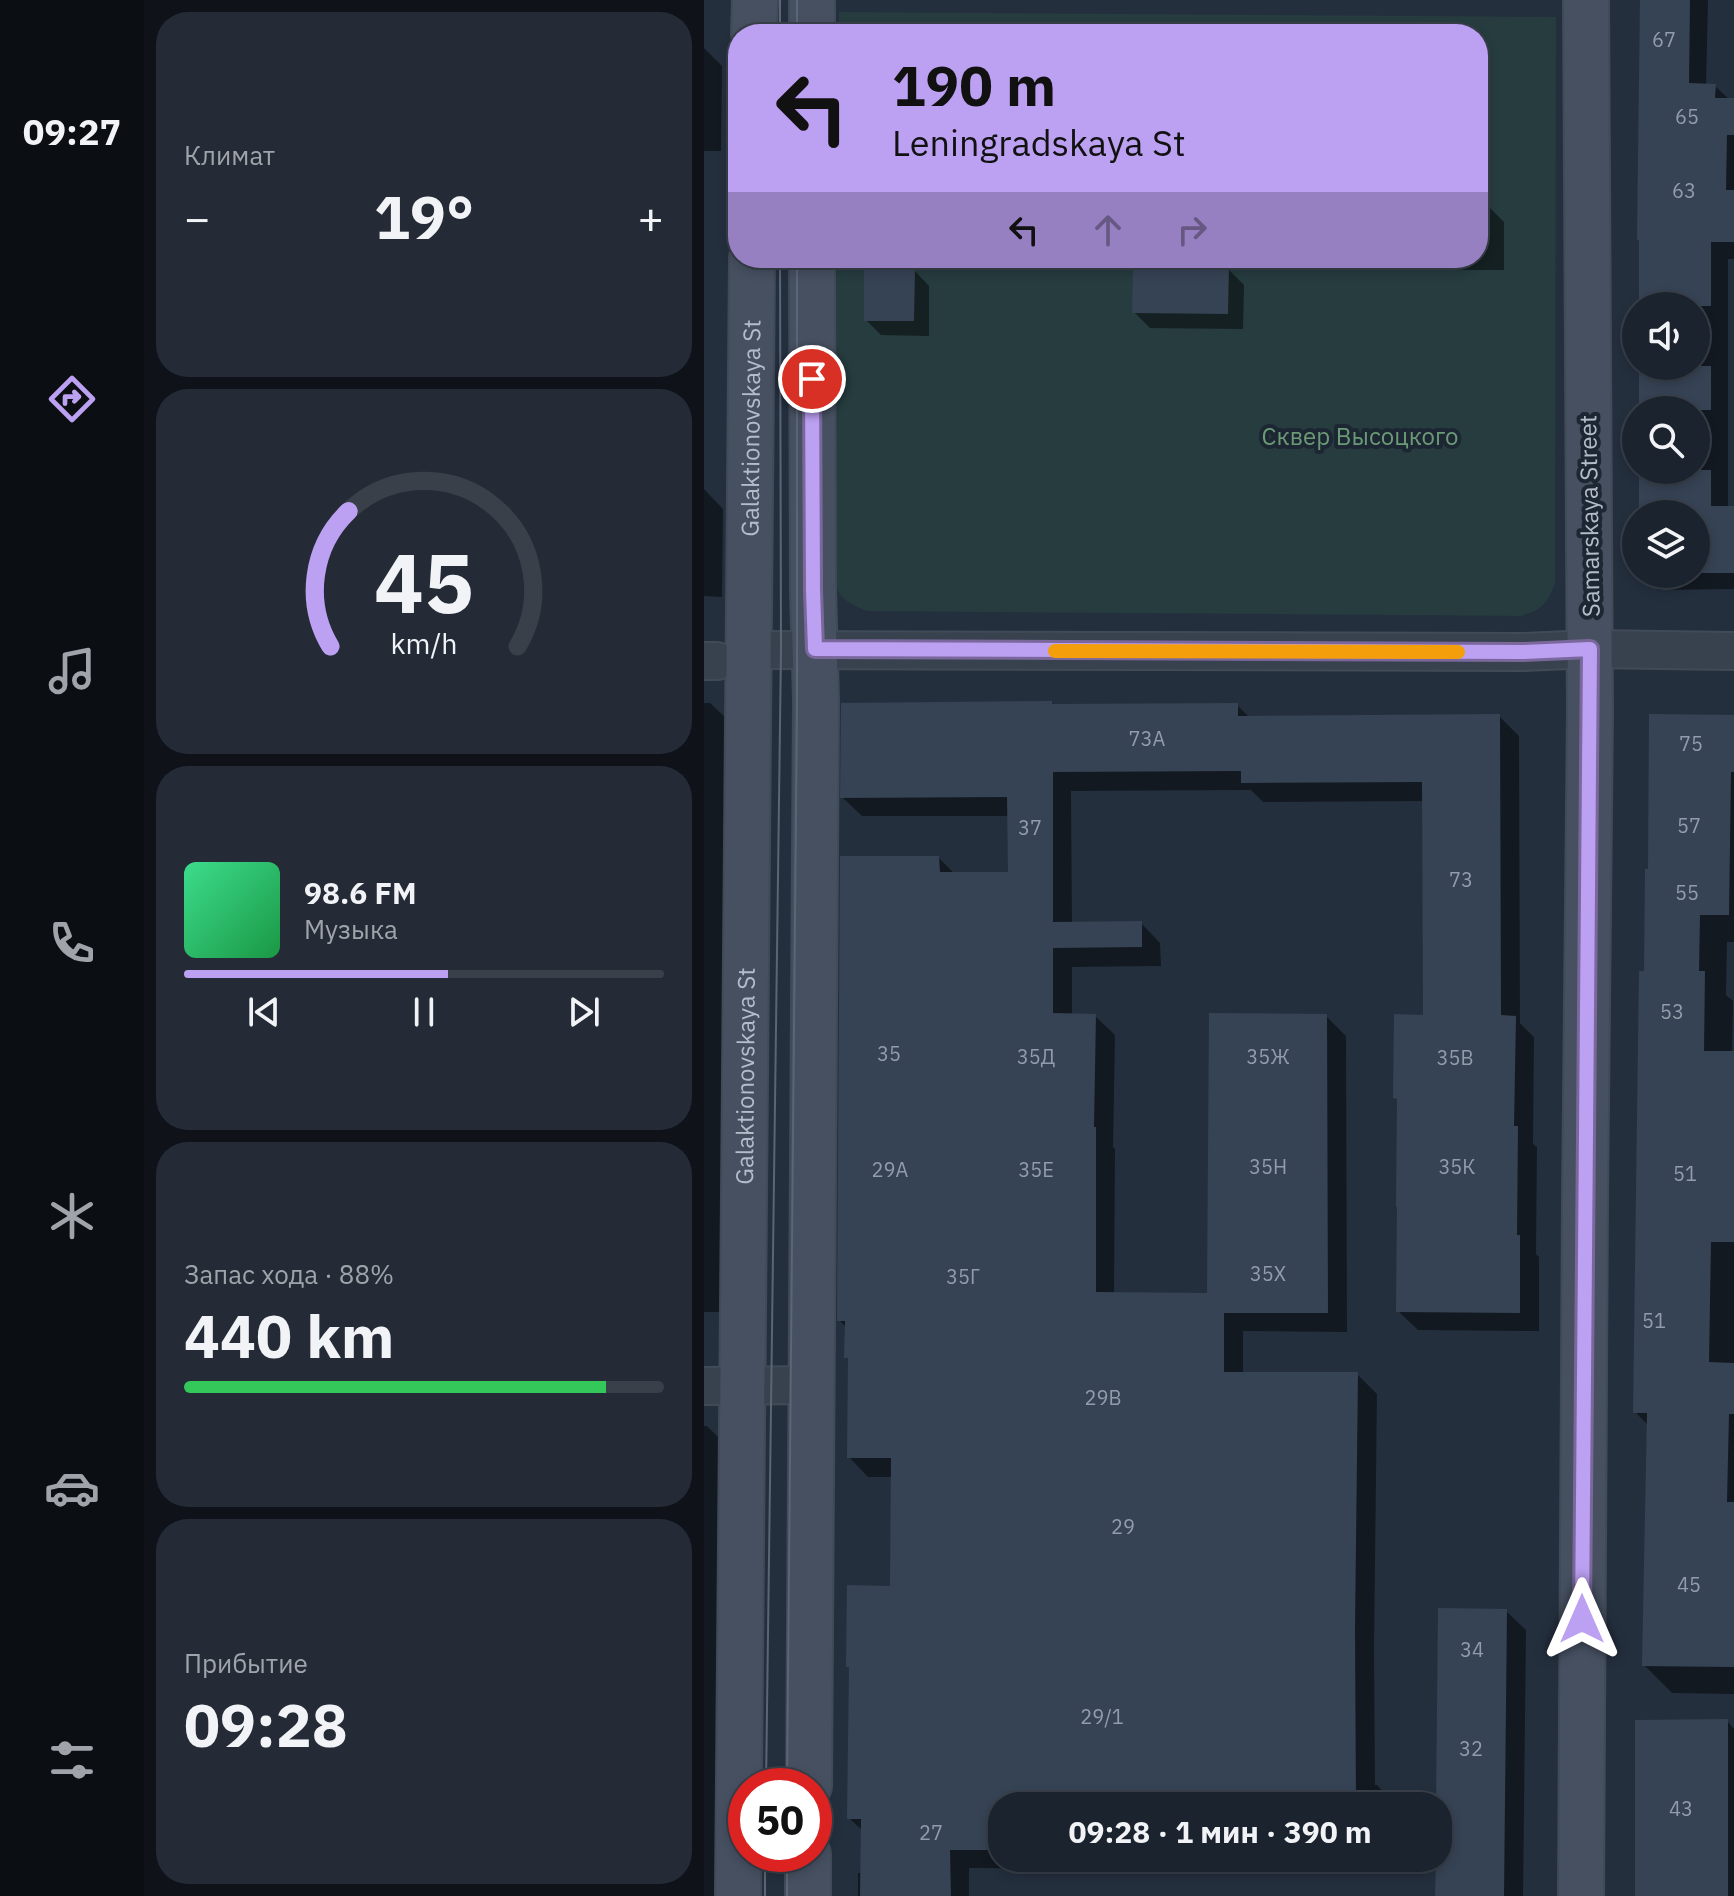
<!DOCTYPE html>
<html lang="ru">
<meta charset="utf-8">
<style>
:root{--surface:#1b232e;--page:#242b36;--text:#f1f3f6;--muted:#a0a4aa;--line:#39404a;--accent:#bca0f2}
body{margin:0;font-family:"IBM Plex Sans",sans-serif;background:var(--page);color:var(--text);height:100vh;display:flex;flex-direction:column;font-size:30px;white-space:nowrap}
*{box-sizing:border-box;margin:0}
p{font-size:26px;color:var(--muted)}
.icon{flex:none;width:44px;height:44px;fill:none;stroke:currentColor;stroke-width:2;stroke-linecap:round;stroke-linejoin:round}
.map{position:relative;flex:1;overflow:hidden}
.side{display:flex;flex-direction:column;gap:12px;padding:12px;background:#0f1319;width:560px}
.side>*{flex:none}
.banner{position:absolute;left:24px;top:24px;width:760px;height:244px;border-radius:32px;box-shadow:0 4px 12px #0003,0 0 0 2px var(--line);background:#bca0f2;color:#111;overflow:hidden}
.tools{position:absolute;left:918px;top:292px;display:grid;gap:16px}
.tools a{display:grid;place-items:center;width:88px;height:88px;border-radius:50%;background:var(--surface);box-shadow:0 4px 12px #0003,0 0 0 2px var(--line);font-size:40px}
.speed{position:absolute;left:24px;top:1768px;display:flex;gap:16px;font-size:40px;font-weight:700;text-align:center}
.speed>*{display:grid;place-content:center;width:104px;height:104px;border-radius:50%;background:var(--surface);box-shadow:0 4px 12px #0003,0 0 0 2px var(--line);line-height:1}
.speed .limit{border:12px solid #d22;background:#fff;color:#111}
.pin{position:absolute;display:grid;place-items:center;width:68px;height:68px;color:#fff;margin:-34px;border:4px solid #fff;border-radius:50%;box-shadow:0 2px 8px #0007}
.me{position:absolute;width:88px;margin:-44px;rotate:0deg;stroke-linejoin:round;filter:drop-shadow(0 0 6px #0008)}
.turn{display:flex;align-items:center;gap:28px;height:168px;padding:0 32px;font-size:36px}
.turn .icon{width:104px;height:104px;stroke-width:2.5}
.turn b{display:block;font-size:56px;line-height:68px}
.lanes{display:flex;align-items:center;height:76px;padding:0 32px;background:#0003;justify-content:center;gap:40px;direction:ltr}
.lanes .off{opacity:.35}
.big{font-size:60px;font-weight:800;line-height:1.1}
.side .widget{flex:1;display:flex;flex-direction:column;justify-content:center;gap:12px;min-width:0;padding:0 28px;border-radius:32px;background:var(--page)}
.side .dial{align-items:center;gap:0}
.dial svg{height:208px;overflow:visible;fill:none;stroke:var(--line);stroke-width:7;stroke-linecap:round;text-anchor:middle}
.dial text{fill:var(--text);stroke:none}
.song{display:flex;align-items:center;gap:24px}
.cover{width:96px;height:96px;border-radius:12px;background:linear-gradient(135deg,hsl(150 70% 55%),hsl(140 70% 35%))}
.played{height:8px;border-radius:4px;background:linear-gradient(90deg,var(--accent) 55%,var(--line) 55%)}
.keys{display:flex;justify-content:space-around;direction:ltr}
.heat{display:flex;justify-content:space-between;align-items:center;font-size:44px;direction:ltr}
.charge{height:12px;border-radius:6px;background:linear-gradient(90deg,#34c759 88%,var(--line) 0)}
.trip{position:absolute;left:284px;top:1792px;width:464px;height:80px;border-radius:32px;background:var(--surface);box-shadow:0 4px 12px #0003,0 0 0 2px var(--line);font-weight:800;line-height:80px;text-align:center}
main{display:flex;flex:1;min-height:0}
.tab-bar{display:flex;flex-direction:column;width:144px;justify-content:space-around;align-items:center;background:#0b0e12;color:var(--muted)}
.tab-bar .icon{width:56px;height:56px}
.tab-bar .on{color:var(--accent)}
.tab-bar b{font-size:36px;color:var(--text)}
.map>svg:first-child{display:block}
.green{fill:#263c3f}
.shadow{fill:#0007}
.building{fill:#364354}
.lines{fill:none;stroke-linecap:round;stroke-linejoin:round}
.street-casing{stroke:#414a57;stroke-width:40}
.secondary-casing{stroke:#414a57;stroke-width:48}
.street{stroke:#38414e;stroke-width:36}
.secondary{stroke:#465061;stroke-width:44}
.tram{stroke:#5a6575;stroke-width:2}
.route-casing{stroke:#7a689d;stroke-width:20}
.route{stroke:#bca0f2;stroke-width:14}
.slow{stroke:#f59e0b;stroke-width:14}
.labels{text-anchor:middle;dominant-baseline:central;stroke-width:8;stroke-linejoin:round;paint-order:stroke}
.number-label{font-size:20px;fill:#929caa}
.street-label{font-size:24px;fill:#b4bcc9;stroke:#1d2633}
.park-label{font-size:24px;fill:#6b9a76;stroke:#1d2633}
</style>
<main>
<nav class="tab-bar">
<b>09:27</b>
<svg class="icon on" aria-label="directions" viewBox="0 0 24 24"><path d="M12 3l9 9-9 9-9-9zM9 14v-3h6M13 9l2 2-2 2"/></svg>
<svg class="icon" aria-label="music" viewBox="0 0 24 24"><path d="M9 18V5l10-2v13"/><circle cx="6" cy="18" r="3"/><circle cx="16" cy="16" r="3"/></svg>
<svg class="icon" aria-label="phone" viewBox="0 0 24 24"><path d="M5 4h4l2 5-3 2q2 4 5 5l2-3 5 2v4C11 20 4 13 5 4z"/></svg>
<svg class="icon" aria-label="climate" viewBox="0 0 24 24"><path d="M12 3v18M4 7l16 10M4 17L20 7"/></svg>
<svg class="icon" aria-label="car" viewBox="0 0 24 24"><path d="M5 17H2v-5l4-1 3-4h7l3 4 3 1v5h-3M9 17h6M6 11h13"/><circle cx="7" cy="17" r="2"/><circle cx="17" cy="17" r="2"/></svg>
<svg class="icon" aria-label="filters" viewBox="0 0 24 24"><path d="M4 7h16M4 17h16"/><circle cx="9" cy="7" r="2"/><circle cx="15" cy="17" r="2"/></svg>
</nav>
<section class="side">
<div class="widget"><p>Климат</p>
<div class="heat"><a>−</a><b class="big">19°</b><a>+</a></div>
</div>
<div class="widget dial"><svg viewBox="0 0 100 80">
<path d="M14 69A42 42 0 1 1 86 69"/>
<path d="M14 69A42 42 0 0 1 21 17" stroke="#bca0f2"/>
<text x="50" y="56" font-size="32" font-weight="700">45</text>
<text x="50" y="72" font-size="11">km/h</text>
</svg></div>
<div class="widget">
<div class="song"><i class="cover"></i><div><b>98.6 FM</b><p>Музыка</p></div></div>
<div class="played"></div>
<div class="keys"><svg class="icon" aria-label="previous" viewBox="0 0 24 24"><path d="M18 5L8 12l10 7zM5 5v14"/></svg><svg class="icon" aria-label="pause" viewBox="0 0 24 24"><path d="M8 5v14M16 5v14"/></svg><svg class="icon" aria-label="next" viewBox="0 0 24 24"><path d="M6 5l10 7-10 7zM19 5v14"/></svg></div>
</div>
<div class="widget"><p>Запас хода · 88%</p><b class="big">440 km</b><div class="charge"></div></div>
<div class="widget"><p>Прибытие</p><b class="big">09:28</b></div>
</section>
<div class="map">
<svg width="1030" height="1896" viewBox="0 0 1030 1896">
<rect width="100%" height="100%" fill="#242f3e"/>
<path class="green" d="M135 12 852 17 851 583C843 604 838 610 816 616L163 611C137 601 135 595 123 570L130 258H774V34H135Z"/>
<path class="shadow" d="M938 0H1004L1002 86H1011L1026 100H1030V259H1024V508H1030V589L954 590 939 574H992V514H937V470H992V410H937V366H992V306H937Z
M0 48 18 66 17 151H0Z
M774 206H784L800 222V270H740L728 258H774Z
M524 269 540 285 539 329 446 328 430 312Z
M210 270 225 286V336L177 335 162 320Z
M0 489 19 509 18 597 0 596Z
M0 703H6L23 719 17 1312H0Z
M348 703 350 706 533 705 546 718 795 716 815 736 816 1023 830 1037 829 1144 833 1147 832 1254 835 1257V1331L714 1330 694 1311 695 1101 692 1098 721 1017 720 801 559 802 547 790 367 791 368 924 437 923 456 943 457 966 368 967V1015L391 1016 411 1035 409 1147 411 1149 410 1294 505 1295 622 1016 642 1036 643 1332 539 1331V1374H653L673 1394 670 1650 671 1785H673L692 1806H298V1858H692V1870L265 1868V1896H154V1873H158L159 1831 145 1818 188 1588 189 1477H164L145 1457 146 1360 142 1357 143 1328 135 1320 235 858 251 874H306L305 816H158L138 797Z
M1030 717V942H1023L1022 995 1029 1001 1028 1053H1030V1694L968 1693 940 1665 945 1426 931 1412 942 973Z
M0 1426H3L23 1446 25 1896H0Z
M802 1611 822 1630 819 1896H733L734 1858Z
M1023 1721 1030 1729V1896H933Z"/>
<path class="building" d="M936 0H986L985 83 1012 84 1011 98H1030V135H1023L1022 190H1030V242H1007V306H935V240H933Z
M429 266 525 267 524 314 428 313Z
M160 268H211L210 321H160Z
M935 366H1007V410H935Z
M935 470H1007V506H1030V573H992V514H935Z
M348 701V704L534 703V716L796 714 797 1015 812 1016 810 1126H814L813 1235H816V1313L692 1312 693 1207H692L693 1099 689 1098 690 1014 719 1015 718 782 537 783V771L349 772V922L438 921V947L349 948V1013L392 1014 390 1127H392V1292L503 1293 505 1013 623 1014 624 1313H520V1372H654L651 1629 652 1806H298V1850H246L247 1896H156L157 1819H143L145 1667H142L143 1585 186 1586 187 1458H143L144 1358H140L141 1321H133L136 856H235L236 872H304L303 797 136 798 137 703Z
M945 714 1030 715V772H1027L1025 915H996L995 971H1001L1000 1051H1030V1242H1007L1005 1362 1030 1363V1414H1025L1023 1502H1030V1667L938 1666 943 1413H929L935 971H940L941 869H944Z
M734 1608 803 1609 800 1896H731L732 1858H734V1806H732Z
M1024 1719V1896H931V1720Z"/>
<g class="lines">
<defs>
<path id="street" d="M45 650 819 652 886 649 1030 651
M0 661H13
M0 1386 107 1385"/>
<g id="secondary">
<path d="M50 34 51 0"/>
<path d="M108 34V0"/>
<path d="M105 1786 112 700 109 590 108 258"/>
<path id="s1" d="M34 1896 48 258"/>
<path d="M104 1896V1854"/>
<path d="M877 1896 881 1198 886 712 882 0"/>
</g>
</defs>
<use href="#street" class="street-casing"/>
<use href="#secondary" class="secondary-casing"/>
<use href="#street" class="street"/>
<use href="#secondary" class="secondary"/>
<path class="tram" d="M93 0V34
M76 34V0
M62 1786 77 649 76 258
M83 1786 93 701V258
M61 1896V1854
M83 1896V1854"/>
</g>
<g class="lines">
<defs>
<path id="route" d="M108 379 109 590 111 649 819 652 886 649 878 1619"/>
</defs>
<use href="#route" class="route-casing"/>
<use href="#route" class="route"/>
<path class="slow" d="M351 651 754 652"/>
</g>
<g class="labels">
<g class="number-label">
<text x="960" y="39">67</text>
<text x="983" y="116">65</text>
<text x="980" y="190">63</text>
<text x="443" y="738">73А</text>
<text x="987" y="743">75</text>
<text x="985" y="825">57</text>
<text x="326" y="827">37</text>
<text x="757" y="879">73</text>
<text x="983" y="892">55</text>
<text x="968" y="1011">53</text>
<text x="185" y="1053">35</text>
<text x="332" y="1056">35Д</text>
<text x="564" y="1056">35Ж</text>
<text x="751" y="1057">35В</text>
<text x="564" y="1166">35Н</text>
<text x="753" y="1166">35К</text>
<text x="186" y="1169">29А</text>
<text x="332" y="1169">35Е</text>
<text x="981" y="1173">51</text>
<text x="564" y="1273">35Х</text>
<text x="259" y="1276">35Г</text>
<text x="950" y="1320">51</text>
<text x="399" y="1397">29В</text>
<text x="419" y="1526">29</text>
<text x="985" y="1584">45</text>
<text x="768" y="1649">34</text>
<text x="398" y="1716">29/1</text>
<text x="767" y="1748">32</text>
<text x="977" y="1808">43</text>
<text x="227" y="1832">27</text>
</g>
<g class="street-label">
<text stroke="none"><textPath href="#s1" startOffset="1468">Galaktionovskaya St</textPath></text>
<text transform="translate(885 516) rotate(-91)">Samarskaya Street</text>
<text stroke="none"><textPath href="#s1" startOffset="820">Galaktionovskaya St</textPath></text>
</g>
<g class="park-label">
<text x="656" y="436">Сквер Высоцкого</text>
</g>
</g>
</svg>
<div class="tools">
<a><svg class="icon" aria-label="sound" viewBox="0 0 24 24"><path d="M4 9h4l5-4v14l-5-4H4zM17 9q2 3 0 6"/></svg></a>
<a><svg class="icon" aria-label="search" viewBox="0 0 24 24"><circle cx="10" cy="10" r="6"/><path d="M15 15l6 6"/></svg></a>
<a><svg class="icon" aria-label="layers" viewBox="0 0 24 24"><path d="M12 4l9 5-9 5-9-5zM3 14l9 5 9-5"/></svg></a>
</div>
<div class="speed"><div class="limit">50</div></div>
<div class="pin" style="left:108px;top:379px;background:#d93025"><svg class="icon" aria-label="arrive" viewBox="0 0 24 24"><path d="M6 21V4h12l-3 4 3 4H6"/></svg></div>
<svg class="me" style="left:878px;top:1619px" viewBox="-20 -20 40 40"><path d="M0-17L14 15 0 8-14 15z" fill="#bca0f2" stroke="#fff" stroke-width="4"/></svg>
<div class="trip">09:28 · 1 мин · 390 m</div>
<div class="banner">
<div class="turn"><svg class="icon" aria-label="left" viewBox="0 0 24 24"><path d="M17 20v-9H6M10 6l-5 5 5 5"/></svg><div><b>190 m</b>Leningradskaya St</div></div>
<div class="lanes"><svg class="icon" aria-label="left" viewBox="0 0 24 24"><path d="M17 20v-9H6M10 6l-5 5 5 5"/></svg><svg class="icon off" aria-label="ahead" viewBox="0 0 24 24"><path d="M12 20V5M6 11l6-6 6 6"/></svg><svg class="icon off" aria-label="right" viewBox="0 0 24 24"><path d="M7 20v-9h11M14 6l5 5-5 5"/></svg></div>
</div>
</div>
</main>
